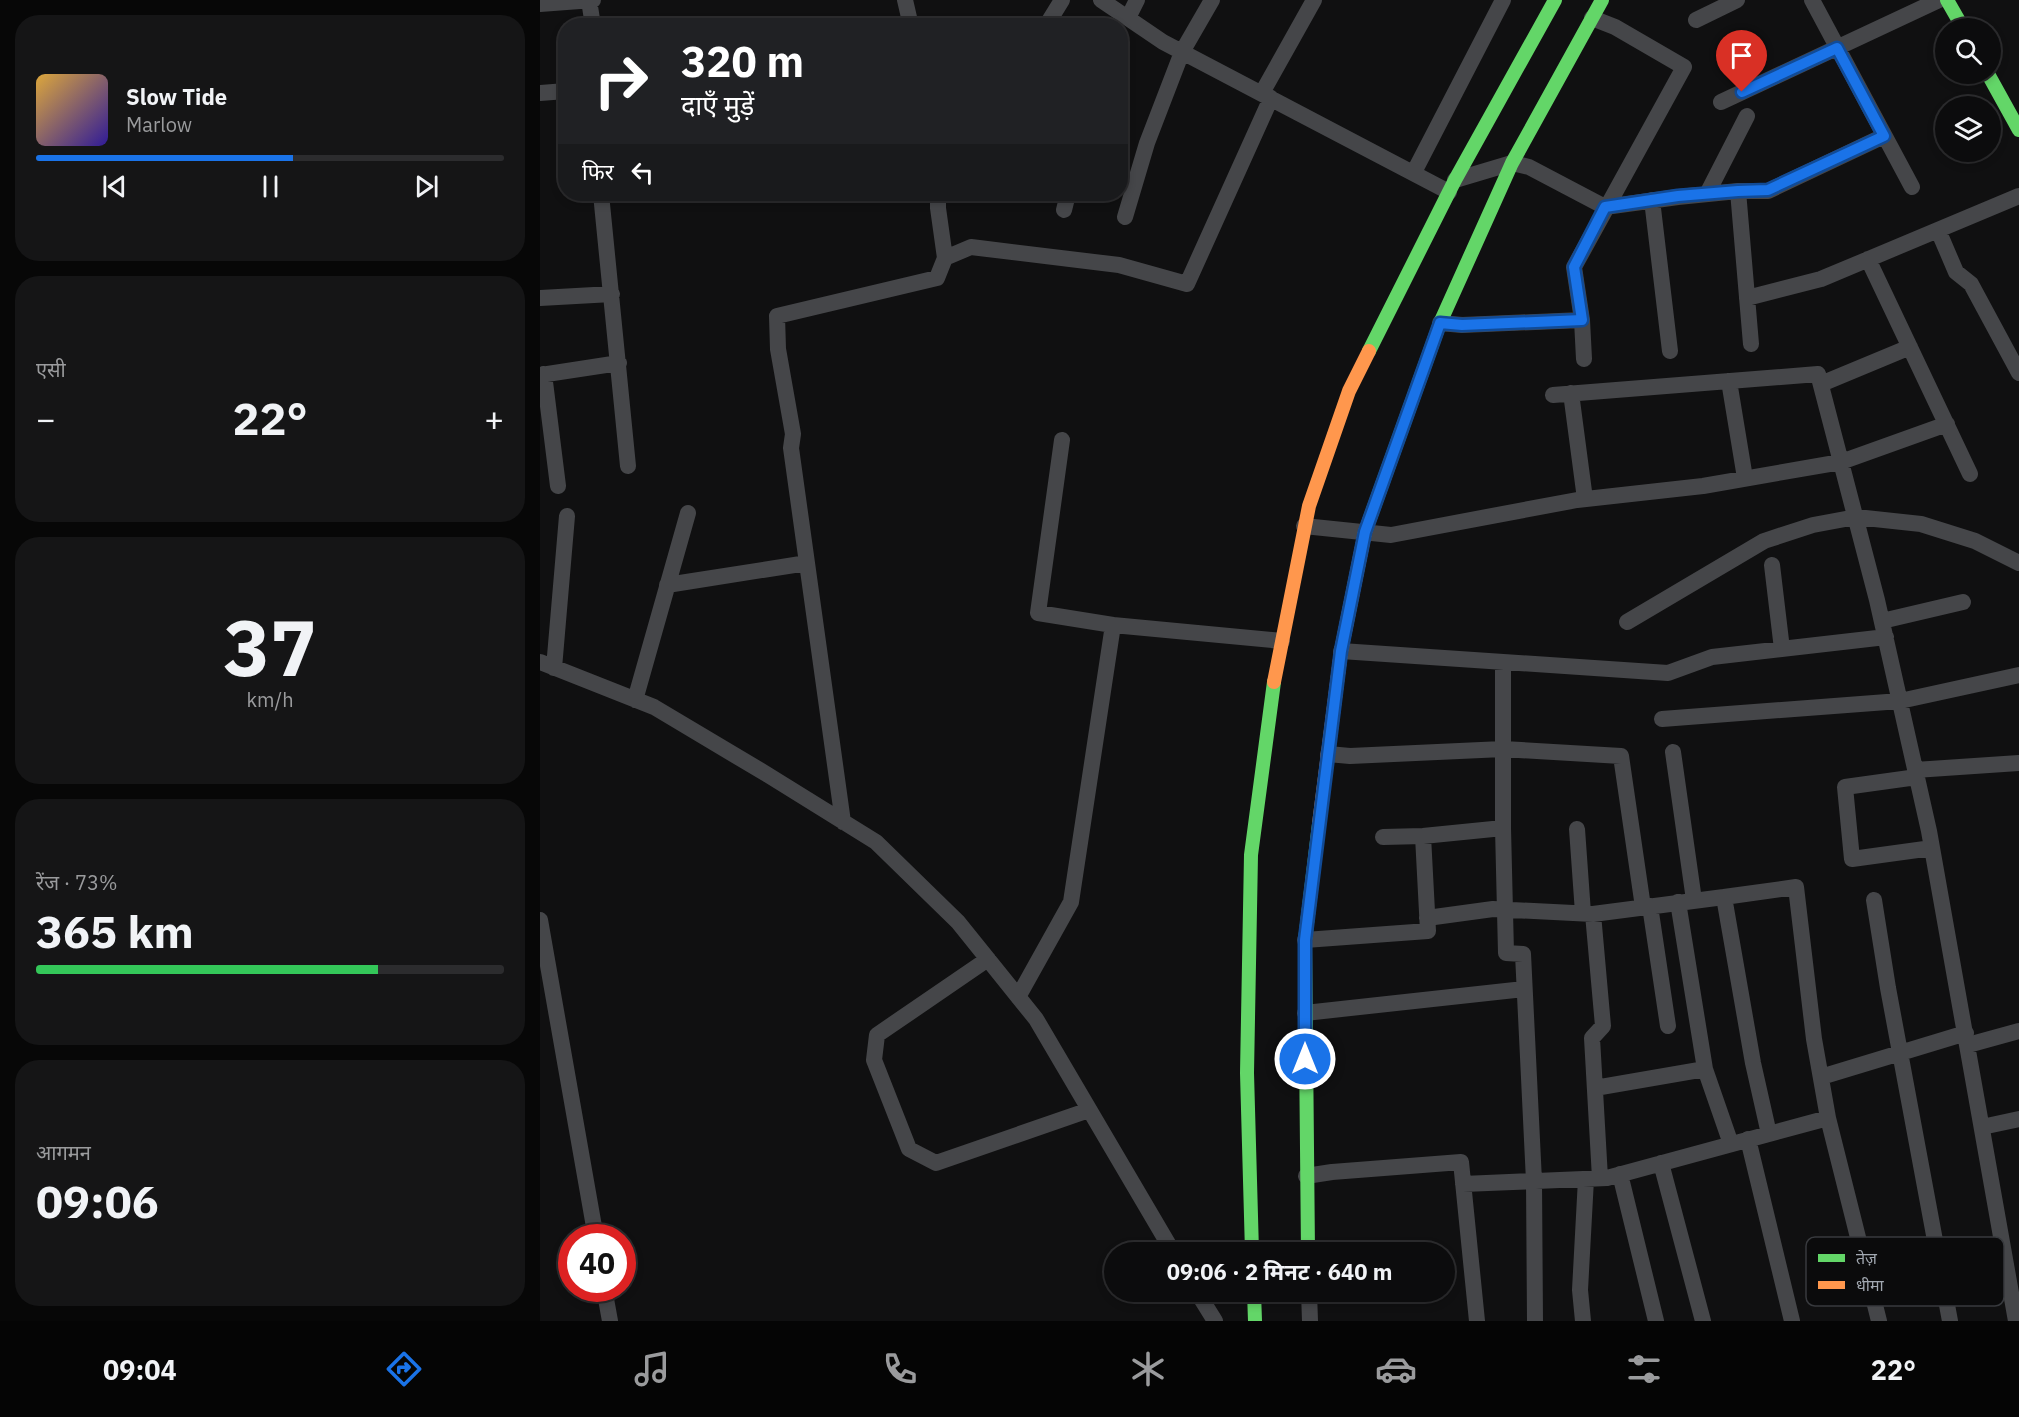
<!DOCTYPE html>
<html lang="hi">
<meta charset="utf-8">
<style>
:root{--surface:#0c0c0d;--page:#151516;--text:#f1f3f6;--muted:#9a9b9d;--line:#2c2c2e;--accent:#1a73e8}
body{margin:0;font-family:"IBM Plex Sans","Noto Sans Devanagari",sans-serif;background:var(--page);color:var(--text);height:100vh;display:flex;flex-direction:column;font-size:22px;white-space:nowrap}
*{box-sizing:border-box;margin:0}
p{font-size:20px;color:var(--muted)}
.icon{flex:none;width:33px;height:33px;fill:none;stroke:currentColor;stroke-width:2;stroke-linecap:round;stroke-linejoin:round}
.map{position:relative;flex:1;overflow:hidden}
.drawer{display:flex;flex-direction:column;gap:15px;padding:15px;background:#070707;width:540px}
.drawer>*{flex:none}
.banner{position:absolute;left:18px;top:18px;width:570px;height:183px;border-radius:24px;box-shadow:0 3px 9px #0003,0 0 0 2px var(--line);background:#202124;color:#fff;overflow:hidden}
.buttons{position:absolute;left:1395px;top:18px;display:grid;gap:12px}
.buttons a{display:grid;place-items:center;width:66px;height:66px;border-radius:50%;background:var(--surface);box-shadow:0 3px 9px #0003,0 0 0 2px var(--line);font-size:30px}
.speed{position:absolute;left:18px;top:1224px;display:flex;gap:12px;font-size:30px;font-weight:700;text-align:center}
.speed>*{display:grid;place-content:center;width:78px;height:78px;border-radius:50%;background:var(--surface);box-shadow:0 3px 9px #0003,0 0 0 2px var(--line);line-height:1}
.speed .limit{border:9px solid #d22;background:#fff;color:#111}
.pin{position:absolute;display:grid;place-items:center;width:51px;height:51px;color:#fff;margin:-62px -26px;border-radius:50% 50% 50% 0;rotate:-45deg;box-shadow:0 0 6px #0007}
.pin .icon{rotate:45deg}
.me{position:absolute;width:66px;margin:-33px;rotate:0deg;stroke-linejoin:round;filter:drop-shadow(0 0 4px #0008)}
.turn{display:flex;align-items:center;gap:21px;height:126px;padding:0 24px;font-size:27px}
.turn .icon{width:78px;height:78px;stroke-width:2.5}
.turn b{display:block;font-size:42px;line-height:51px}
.then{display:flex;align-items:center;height:57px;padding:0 24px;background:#0003;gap:12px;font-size:22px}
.big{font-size:45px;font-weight:700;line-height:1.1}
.drawer .widget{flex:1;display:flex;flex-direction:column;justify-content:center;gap:9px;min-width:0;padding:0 21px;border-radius:24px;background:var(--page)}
.drawer .dial{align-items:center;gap:0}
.dial b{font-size:78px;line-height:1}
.song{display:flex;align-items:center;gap:18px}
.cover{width:72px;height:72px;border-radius:9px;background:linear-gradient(135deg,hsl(40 70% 55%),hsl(250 70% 35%))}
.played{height:6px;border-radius:3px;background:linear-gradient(90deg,var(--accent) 55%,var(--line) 55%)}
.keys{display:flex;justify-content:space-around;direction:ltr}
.heat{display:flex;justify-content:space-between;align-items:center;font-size:33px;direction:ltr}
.charge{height:9px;border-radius:4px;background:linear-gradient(90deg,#34c759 73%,var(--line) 0)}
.trip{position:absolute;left:564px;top:1242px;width:351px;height:60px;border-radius:30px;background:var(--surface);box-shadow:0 3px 9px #0003,0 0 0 2px var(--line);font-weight:700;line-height:60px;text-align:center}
.dock{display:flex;height:96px;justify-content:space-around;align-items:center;background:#050505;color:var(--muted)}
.dock .icon{width:42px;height:42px}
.dock .current{color:var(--accent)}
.dock b{font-size:27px;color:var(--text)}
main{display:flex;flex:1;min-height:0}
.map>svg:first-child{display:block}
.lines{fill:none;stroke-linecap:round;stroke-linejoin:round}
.street{stroke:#454649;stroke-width:16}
.fast{stroke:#63d668;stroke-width:14}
.slow{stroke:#ff974d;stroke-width:14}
.route-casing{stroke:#114b97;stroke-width:15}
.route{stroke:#1a73e8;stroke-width:10}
.key{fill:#0b0b0c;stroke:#383a3e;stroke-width:1.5}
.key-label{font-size:16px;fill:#a2a8b1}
</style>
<main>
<section class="drawer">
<div class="widget">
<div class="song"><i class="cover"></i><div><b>Slow Tide</b><p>Marlow</p></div></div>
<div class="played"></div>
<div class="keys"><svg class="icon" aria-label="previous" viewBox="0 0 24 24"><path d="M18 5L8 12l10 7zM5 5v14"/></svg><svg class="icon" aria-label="pause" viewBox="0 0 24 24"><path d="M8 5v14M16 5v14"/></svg><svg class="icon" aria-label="next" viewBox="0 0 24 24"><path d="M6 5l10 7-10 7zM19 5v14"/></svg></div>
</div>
<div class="widget"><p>एसी</p>
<div class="heat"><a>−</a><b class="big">22°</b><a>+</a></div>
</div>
<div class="widget dial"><b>37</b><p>km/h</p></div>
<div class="widget"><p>रेंज · 73%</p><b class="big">365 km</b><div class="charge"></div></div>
<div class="widget"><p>आगमन</p><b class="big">09:06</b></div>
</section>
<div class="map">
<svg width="1479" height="1321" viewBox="0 0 1479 1321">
<rect width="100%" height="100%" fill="#101011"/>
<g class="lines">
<path class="street" d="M49 0 53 26
M365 0 371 26
M561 0 623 42 909 192
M1272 0 1372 187
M0 4 53 0
M588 18 597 0
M1156 20 1197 0
M506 26 522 0
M0 93 26 91
M1181 102 1399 0
M874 172 963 0
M915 180 972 163 989 167 1065 207 1138 197 1198 191H1228L1344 136
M1198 191 1211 344
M61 194 88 466
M1167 194 1207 116
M1112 200 1130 351
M524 210 528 194
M585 217 607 143 642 52 672 0
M1398 230 1416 272 1431 284 1479 373
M405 258 431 247 579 265 647 284 731 98 722 93 774 0
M1328 259 1430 474
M0 298 72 294
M1207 298 1281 279 1479 196
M900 323 922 325 1042 320
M1044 359 1042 320 1034 267 1144 67 1075 27 1052 18
M4 374 18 486
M0 375 79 363
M1189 381 1205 478
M1281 384 1370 347
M1031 393 1045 499
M1013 395 1278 374 1337 600 1389 831 1476 1321
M522 440 498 613 573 625
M764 526 851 535 1037 500 1163 486 1301 462 1407 424
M1232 565 1242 649
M127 585 267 563
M1342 621 1423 602
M1087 622 1224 541 1273 525 1316 517 1381 524 1435 541 1479 563
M801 651 1128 673 1172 657 1346 637
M0 662 114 707 228 775 336 842 418 922 496 1019 633 1252
M963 663V828L966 953 983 954 994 1181 995 1321
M14 668 27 516
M95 700 148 513
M1122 719 1360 701 1479 675
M1133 752 1154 900
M788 754 810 756 963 749 1081 756 1103 907
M1375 770 1479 763
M1377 777 1305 787 1312 859 1392 848
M303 822 251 448 253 434 238 349 237 316 397 278 405 258 398 208V194
M1037 829 1043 913
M843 837 883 836 963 828
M1184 897 1256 887 1274 1039 1288 1118 1339 1321
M1334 900 1348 988 1410 1321
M1138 902 1165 1069 1191 1144
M1110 906 1128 1026
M1053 914 1063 1026 1052 1038 1060 1178
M887 918 953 909 1053 914 1184 897 1213 1063 1229 1134
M0 920 56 1238
M765 940 888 931 883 836
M448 959 337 1035 334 1060 369 1149 396 1163 549 1110
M478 997 531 902 573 625 742 641
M765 1013 984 989
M1428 1045 1479 1031
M1281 1077 1426 1033
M1055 1088 1165 1069
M1442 1127 1479 1119
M1208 1139 1252 1321
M1121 1163 1163 1321
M1080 1174 1116 1321
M766 1176 792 1172 921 1162 937 1321
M923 1184 1067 1178 1288 1118
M64 1288 70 1321
M657 1292 675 1321
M769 1292 770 1321
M1043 1321 1040 1290 1046 1179"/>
<path class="fast" d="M1407 0 1423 28
M1448 74 1479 130
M829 351 915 180 1015 0
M830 518 900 323 972 163 1062 0
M712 1252 707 1073 711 855 734 682
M768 1252 765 940 779 824
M714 1292 715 1321"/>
<path class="slow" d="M734 682 769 506 809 391 829 351
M779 824 801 651 825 532 830 518"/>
</g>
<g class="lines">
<defs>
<path id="route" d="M765 1059V940L801 651 825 532 900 323 922 325 1042 320 1034 267 1065 207 1138 196 1198 191 1228 190 1344 136 1297 48 1202 92"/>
</defs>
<use href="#route" class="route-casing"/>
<use href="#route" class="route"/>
</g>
<rect x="1266" y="1237" width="198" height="69" rx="9" class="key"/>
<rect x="1278" y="1254" width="27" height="8" fill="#63d668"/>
<rect x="1278" y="1281" width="27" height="8" fill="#ff974d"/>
<g class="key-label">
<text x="1316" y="1264">तेज़</text>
<text x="1316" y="1291">धीमा</text>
</g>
</svg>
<div class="buttons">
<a><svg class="icon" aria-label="search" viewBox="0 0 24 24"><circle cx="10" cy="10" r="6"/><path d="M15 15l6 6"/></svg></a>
<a><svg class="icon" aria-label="layers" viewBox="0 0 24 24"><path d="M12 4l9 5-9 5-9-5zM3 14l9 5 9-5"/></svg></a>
</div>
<div class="speed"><div class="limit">40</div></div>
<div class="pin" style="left:1202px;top:92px;background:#d93025"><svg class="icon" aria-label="arrive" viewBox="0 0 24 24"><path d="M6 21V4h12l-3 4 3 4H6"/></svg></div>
<svg class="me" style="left:765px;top:1059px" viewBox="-20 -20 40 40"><circle r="17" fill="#1a73e8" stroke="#fff" stroke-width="3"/><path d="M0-11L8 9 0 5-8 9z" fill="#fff"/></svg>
<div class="trip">09:06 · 2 मिनट · 640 m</div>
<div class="banner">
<div class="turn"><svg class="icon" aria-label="right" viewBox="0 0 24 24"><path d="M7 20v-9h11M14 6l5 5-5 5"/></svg><div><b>320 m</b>दाएँ मुड़ें</div></div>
<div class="then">फिर<svg class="icon" aria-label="left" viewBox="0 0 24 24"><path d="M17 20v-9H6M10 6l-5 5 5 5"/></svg></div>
</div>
</div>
</main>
<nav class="dock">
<b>09:04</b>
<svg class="icon current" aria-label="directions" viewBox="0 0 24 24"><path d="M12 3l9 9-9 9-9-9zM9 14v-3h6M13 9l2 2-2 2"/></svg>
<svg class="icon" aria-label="music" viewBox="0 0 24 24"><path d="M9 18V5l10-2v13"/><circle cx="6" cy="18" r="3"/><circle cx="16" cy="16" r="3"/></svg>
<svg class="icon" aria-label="phone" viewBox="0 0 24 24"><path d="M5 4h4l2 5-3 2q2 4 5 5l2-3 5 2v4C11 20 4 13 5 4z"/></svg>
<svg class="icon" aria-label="climate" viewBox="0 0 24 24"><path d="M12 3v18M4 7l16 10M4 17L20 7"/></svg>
<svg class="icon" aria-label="car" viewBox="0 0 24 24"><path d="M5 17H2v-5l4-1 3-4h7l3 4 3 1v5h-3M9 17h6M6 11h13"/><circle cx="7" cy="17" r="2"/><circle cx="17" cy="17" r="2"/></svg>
<svg class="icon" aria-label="filters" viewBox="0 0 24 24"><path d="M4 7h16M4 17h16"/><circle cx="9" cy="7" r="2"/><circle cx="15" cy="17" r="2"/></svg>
<b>22°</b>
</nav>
